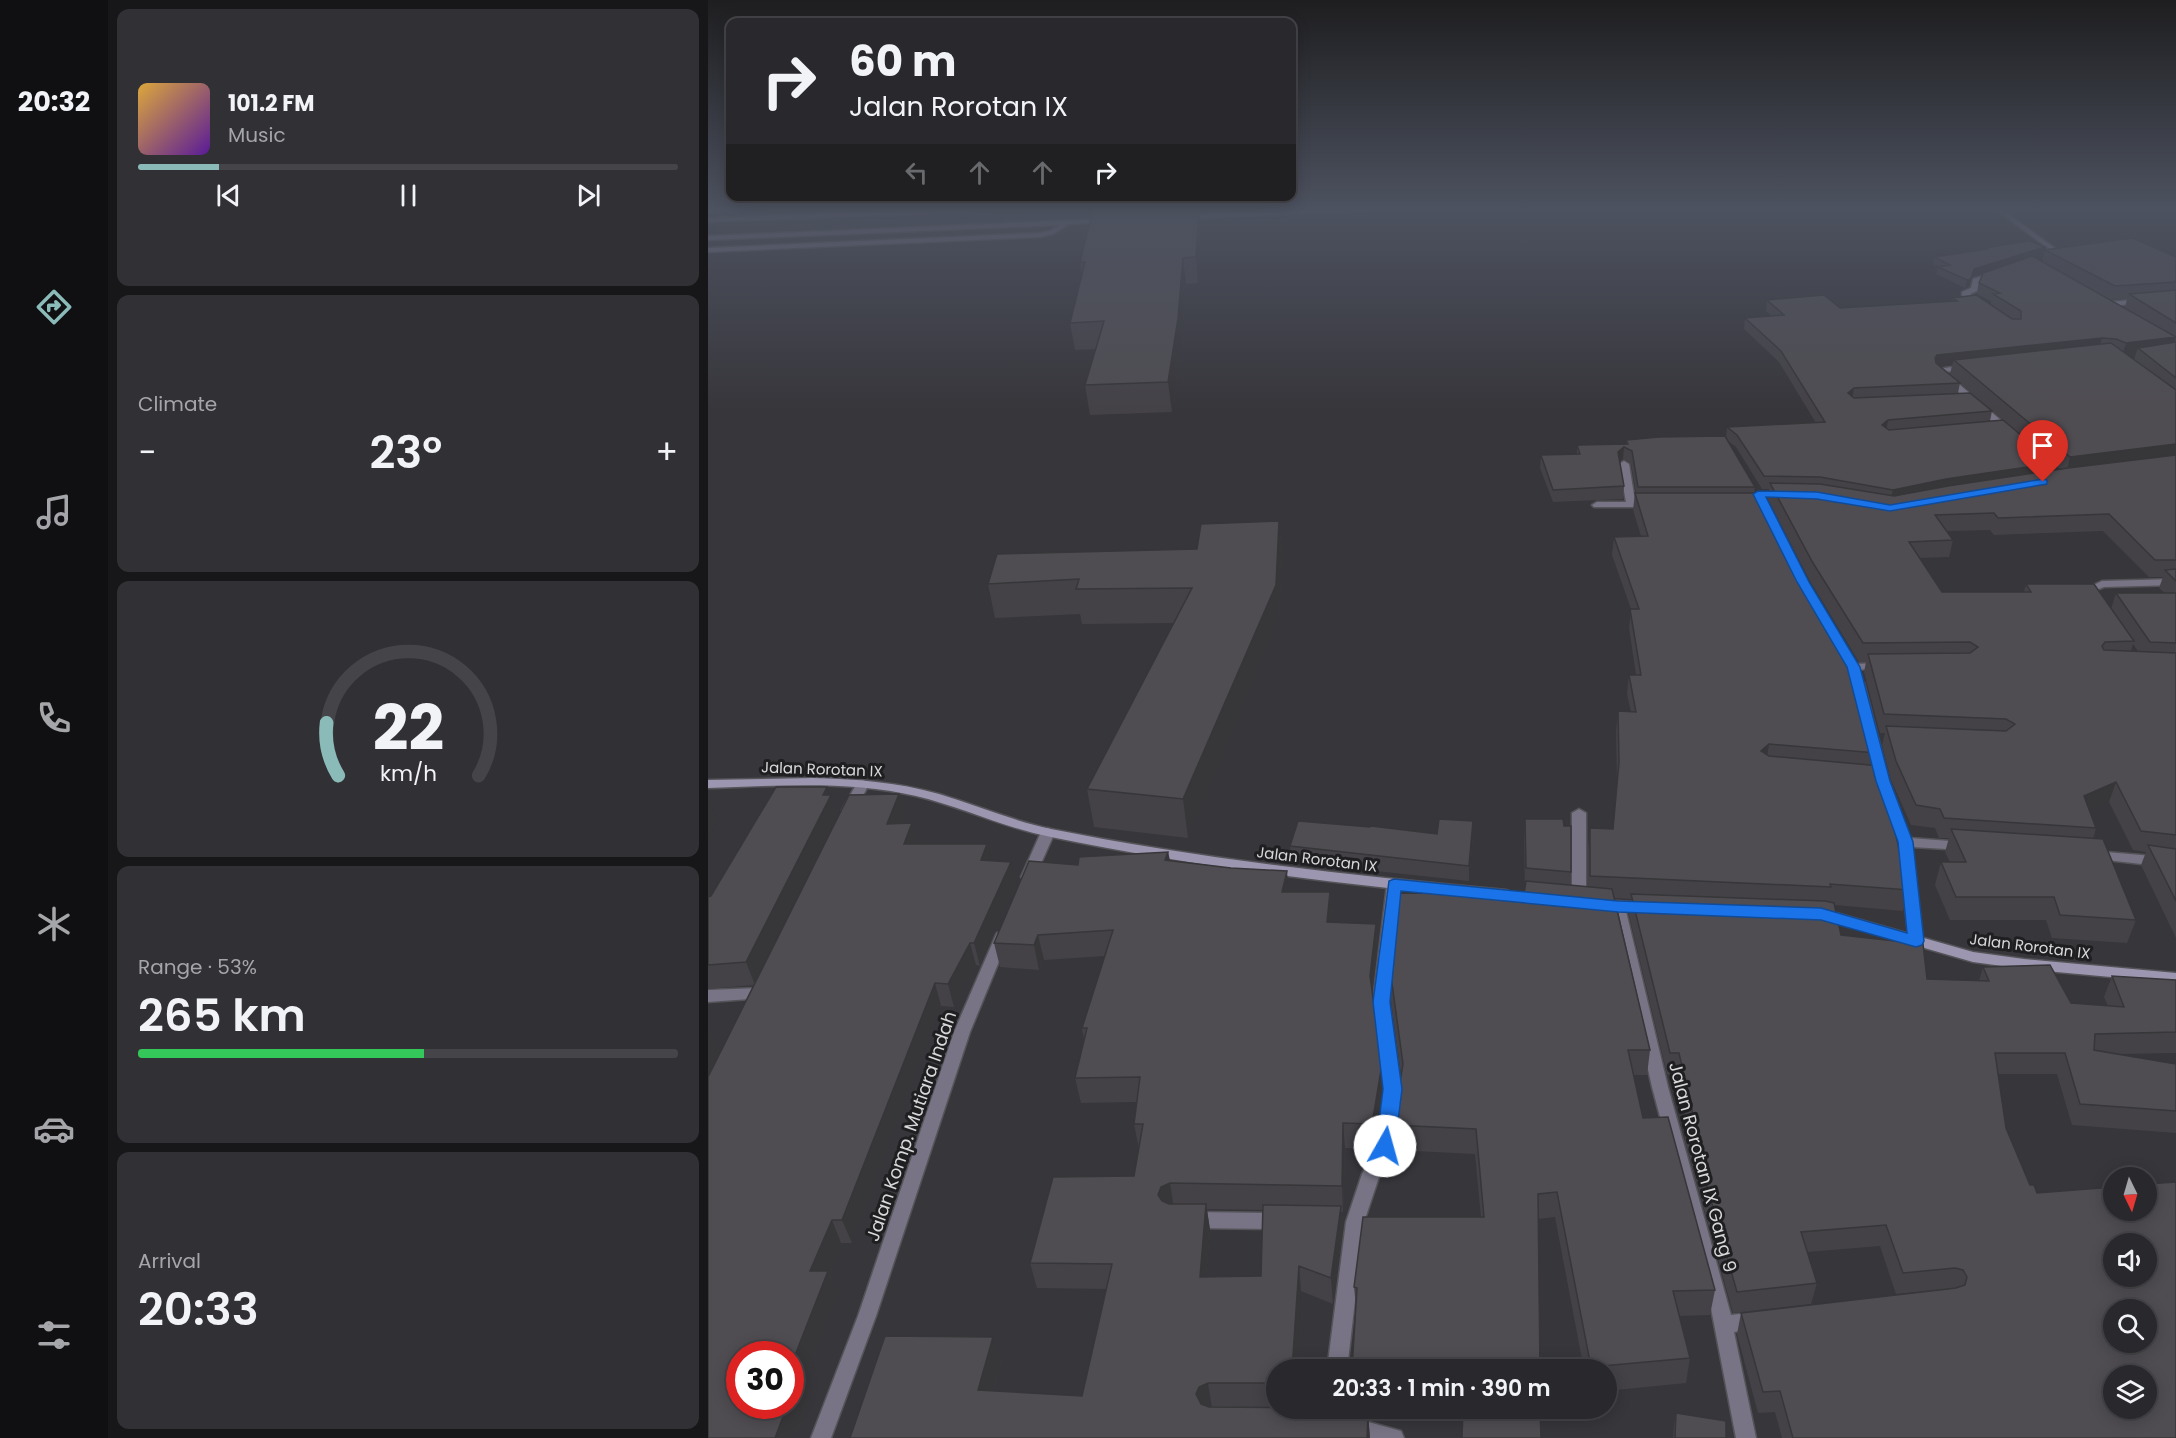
<!DOCTYPE html>
<meta charset="utf-8">
<style>
:root{--surface:#29282c;--page:#313034;--text:#f1f3f6;--muted:#a5a6a9;--line:#454448;--accent:#8bbbb9}
body{margin:0;font-family:Poppins,sans-serif;background:var(--page);color:var(--text);height:100vh;display:flex;flex-direction:column;font-size:22px;white-space:nowrap}
*{box-sizing:border-box;margin:0}
p{font-size:20px;color:var(--muted)}
.icon{flex:none;width:33px;height:33px;fill:none;stroke:currentColor;stroke-width:2;stroke-linecap:round;stroke-linejoin:round}
.map{position:relative;flex:1;overflow:hidden}
.details{display:flex;flex-direction:column;gap:9px;padding:9px;background:#171618;width:600px}
.details>*{flex:none}
.top-card{position:absolute;left:18px;top:18px;width:570px;height:183px;border-radius:12px;box-shadow:0 3px 15px #0003,0 0 0 2px var(--line);background:#29282c;color:var(--text);overflow:hidden}
.needle{width:39px;rotate:175deg}
.controls{position:absolute;left:1395px;top:1167px;display:grid;gap:12px}
.controls a{display:grid;place-items:center;width:54px;height:54px;border-radius:50%;background:var(--surface);box-shadow:0 3px 15px #0003,0 0 0 2px var(--line);font-size:30px}
.speed{position:absolute;left:18px;top:1341px;display:flex;gap:12px;font-size:30px;font-weight:700;text-align:center}
.speed>*{display:grid;place-content:center;width:78px;height:78px;border-radius:50%;background:var(--surface);box-shadow:0 3px 15px #0003,0 0 0 2px var(--line);line-height:1}
.speed .limit{border:9px solid #d22;background:#fff;color:#111}
.pin{position:absolute;display:grid;place-items:center;width:51px;height:51px;color:#fff;margin:-62px -26px;border-radius:50% 50% 50% 0;rotate:-45deg;box-shadow:0 0 6px #0007}
.pin .icon{rotate:45deg}
.me{position:absolute;width:66px;margin:-33px;rotate:7deg;stroke-linejoin:round;filter:drop-shadow(0 0 4px #0008)}
.turn{display:flex;align-items:center;gap:21px;height:126px;padding:0 24px;font-size:27px}
.turn .icon{width:78px;height:78px;stroke-width:2.5}
.turn b{display:block;font-size:42px;line-height:51px}
.lanes{display:flex;align-items:center;height:57px;padding:0 24px;background:#0003;justify-content:center;gap:30px;direction:ltr}
.lanes .off{opacity:.35}
.big{font-size:45px;font-weight:600;line-height:1.1}
.details .card{flex:1;display:flex;flex-direction:column;justify-content:center;gap:9px;min-width:0;padding:0 21px;border-radius:12px;background:var(--page)}
.details .dial{align-items:center;gap:0}
.dial svg{height:156px;overflow:visible;fill:none;stroke:var(--line);stroke-width:7;stroke-linecap:round;text-anchor:middle}
.dial text{fill:var(--text);stroke:none}
.song{display:flex;align-items:center;gap:18px}
.cover{width:72px;height:72px;border-radius:9px;background:linear-gradient(135deg,hsl(40 70% 55%),hsl(270 70% 35%))}
.played{height:6px;border-radius:3px;background:linear-gradient(90deg,var(--accent) 15%,var(--line) 15%)}
.keys{display:flex;justify-content:space-around;direction:ltr}
.heat{display:flex;justify-content:space-between;align-items:center;font-size:33px;direction:ltr}
.charge{height:9px;border-radius:4px;background:linear-gradient(90deg,#34c759 53%,var(--line) 0)}
.trip{position:absolute;left:558px;top:1359px;width:351px;height:60px;border-radius:30px;background:var(--surface);box-shadow:0 3px 15px #0003,0 0 0 2px var(--line);font-weight:600;line-height:60px;text-align:center}
main{display:flex;flex:1;min-height:0}
.dock{display:flex;flex-direction:column;width:108px;justify-content:space-around;align-items:center;background:#101012;color:var(--muted)}
.dock .icon{width:42px;height:42px}
.dock .active{color:var(--accent)}
.dock b{font-size:27px;color:var(--text)}
.map>svg:first-child{display:block}
.lines{fill:none;stroke-linecap:round;stroke-linejoin:round}
.street-casing{stroke:#545358;stroke-width:3}
.secondary-casing{stroke:#545358;stroke-width:3}
.street{fill:#787485;fill-rule:evenodd}
.secondary{fill:#9d96b0;fill-rule:evenodd}
.wall{fill:#444247;fill-rule:evenodd}
.shaded-wall{fill:#373639}
.building{fill:#4f4d52;stroke:#373639;stroke-width:1.5;fill-rule:evenodd}
.route{fill:#1a73e8;stroke:#114b97;stroke-width:1.5}
.labels{text-anchor:middle;dominant-baseline:central;stroke-width:6;stroke-linejoin:round;paint-order:stroke}
.street-label{font-size:15px;fill:#d8d7da;stroke:#1f1e20}
.near-street-label{font-size:18px;fill:#d8d7da;stroke:#1f1e20}
</style>
<main>
<nav class="dock">
<b>20:32</b>
<svg class="icon active" aria-label="directions" viewBox="0 0 24 24"><path d="M12 3l9 9-9 9-9-9zM9 14v-3h6M13 9l2 2-2 2"/></svg>
<svg class="icon" aria-label="music" viewBox="0 0 24 24"><path d="M9 18V5l10-2v13"/><circle cx="6" cy="18" r="3"/><circle cx="16" cy="16" r="3"/></svg>
<svg class="icon" aria-label="phone" viewBox="0 0 24 24"><path d="M5 4h4l2 5-3 2q2 4 5 5l2-3 5 2v4C11 20 4 13 5 4z"/></svg>
<svg class="icon" aria-label="climate" viewBox="0 0 24 24"><path d="M12 3v18M4 7l16 10M4 17L20 7"/></svg>
<svg class="icon" aria-label="car" viewBox="0 0 24 24"><path d="M5 17H2v-5l4-1 3-4h7l3 4 3 1v5h-3M9 17h6M6 11h13"/><circle cx="7" cy="17" r="2"/><circle cx="17" cy="17" r="2"/></svg>
<svg class="icon" aria-label="filters" viewBox="0 0 24 24"><path d="M4 7h16M4 17h16"/><circle cx="9" cy="7" r="2"/><circle cx="15" cy="17" r="2"/></svg>
</nav>
<section class="details">
<div class="card">
<div class="song"><i class="cover"></i><div><b>101.2 FM</b><p>Music</p></div></div>
<div class="played"></div>
<div class="keys"><svg class="icon" aria-label="previous" viewBox="0 0 24 24"><path d="M18 5L8 12l10 7zM5 5v14"/></svg><svg class="icon" aria-label="pause" viewBox="0 0 24 24"><path d="M8 5v14M16 5v14"/></svg><svg class="icon" aria-label="next" viewBox="0 0 24 24"><path d="M6 5l10 7-10 7zM19 5v14"/></svg></div>
</div>
<div class="card"><p>Climate</p>
<div class="heat"><a>−</a><b class="big">23°</b><a>+</a></div>
</div>
<div class="card dial"><svg viewBox="0 0 100 80">
<path d="M14 69A42 42 0 1 1 86 69"/>
<path d="M14 69A42 42 0 0 1 8 42" stroke="#8bbbb9"/>
<text x="50" y="56" font-size="32" font-weight="700">22</text>
<text x="50" y="72" font-size="11">km/h</text>
</svg></div>
<div class="card"><p>Range · 53%</p><b class="big">265 km</b><div class="charge"></div></div>
<div class="card"><p>Arrival</p><b class="big">20:33</b></div>
</section>
<div class="map">
<svg width="1468" height="1438" viewBox="0 0 1468 1438">
<rect width="100%" height="100%" fill="#37363b"/>
<g class="lines">
<defs>
<path id="street" d="M0 209H26L0 213Z
M248 209H287L284 211 0 222V218Z
M626 209H661L658 211 477 219 474 217 477 215Z
M1287 209H1293L1356 255 1351 256Z
M396 219 398 220V222L361 224 345 234 332 237 0 252V248L332 233 341 231 352 225 0 240V236Z
M1284 273 1290 274 1271 282 1269 291 1262 294 1275 303V307H1269L1254 296V292L1263 288 1265 279Z
M1433 299H1436V303L1402 306 1398 304 1402 302Z
M1258 365H1261V369L1237 372 1303 429V433H1297L1226 371 1230 369Z
M916 461 921 464 927 501H940L945 504 940 507H886L884 505 889 502H918L911 464Z
M1468 579V585L1396 587 1386 591 1388 595 1383 598 1379 597 1375 590 1394 581Z
M1172 663 1176 664 1178 666 1176 668 1146 670 1140 667 1146 664Z
M1150 680 1156 683 1181 781 1202 838 1255 842 1260 843 1262 846 1260 849 1255 850 1204 847 1215 941 1213 945 1208 946 1203 945 1201 941 1190 842 1169 781 1144 683Z
M155 780 161 784 146 813 141 814 136 813 134 810 150 781Z
M871 809 878 813V900L876 903H866L864 900V813Z
M340 828 347 832 327 877 325 880H315L313 877 333 832Z
M1386 851 1468 858V868L1381 858 1379 855 1381 852Z
M686 880 691 882 693 885 681 1001 693 1089 685 1146 672 1174 656 1222 639 1370H619L638 1222 654 1174 669 1146 677 1089 665 1001 679 885 681 882Z
M910 902 915 904 917 907 960 1087 1023 1315 1048 1312 1055 1315 1057 1321 1055 1327 1026 1332 1048 1438H1028L1002 1303 944 1087 903 907 905 904Z
M294 932 299 933 301 937 262 1032 168 1316 123 1438H103L150 1316 246 1032 287 937 289 933Z
M51 988 56 990 59 994 56 998 0 1002V990Z
M485 1212 569 1213 575 1216 578 1221 575 1226 569 1229 485 1228 479 1225 476 1220 479 1215Z
M646 1418 693 1431 696 1438H646L639 1435 636 1428 639 1421Z"/>
<path id="secondary" d="M105 778C147 779 189 782 231 794 268 805 305 821 343 829 493 859 646 876 798 890L803 892 805 895 803 898 798 900C646 886 493 868 343 837 297 828 254 807 208 796 141 780 69 786 0 788V780Z
M893 900 938 903 943 905 945 908 943 911 938 913 888 908 886 905 888 902Z
M1114 909 1265 952 1316 959 1468 973V983L1316 969 1265 962 1109 917 1107 914 1109 911Z"/>
</defs>
<use href="#street" class="street-casing"/>
<use href="#secondary" class="secondary-casing"/>
<use href="#street" class="street"/>
<use href="#secondary" class="secondary"/>
</g>
<path class="wall" d="M385 209H491L493 228 490 283 478 284 473 346 464 412 382 415 377 385 388 349 367 350 362 323 374 276 372 262Z
M1277 248 1335 255 1326 258 1334 262 1337 250 1468 257V341L1467 342H1468V938L1433 865 1438 852 1425 850 1401 802 1381 810 1388 828 1385 839 1428 920 1419 943 1344 938 1338 920H1242L1227 885 1233 862H1242L1237 852 1241 838H1231L1227 828 1203 825 1183 780 1174 745 1177 733H1172L1156 672 1158 662H1151L1102 581 1060 499 1061 489H1054L1028 447 1020 441 1047 487 1046 493 1168 753 1166 765 1186 802 1183 811 1194 864 1201 890 1195 911 1127 905 1133 935 1219 979 1271 981 1275 967 1363 1003 1400 1006 1396 997 1404 976 1468 980V1053L1412 1054 1468 1064V1133L1364 1125 1349 1074H1290L1298 1128 1322 1185 1329 1193 1468 1438H1074L1067 1412 1050 1413 1029 1334 1033 1313 1240 1289 1188 1294 1172 1246 1099 1252 1109 1283 1103 1304 1025 1313 977 1141 979 1125 968 1074H959L921 915 923 899 907 898 942 1050 939 1075H926L935 1118 1007 1290 1002 1315 972 1316 982 1358 978 1383 898 1391V1370H876L847 1217 830 1219 648 1307 646 1287 773 1217 767 1154 686 1150 685 1125 693 1074 683 1001V976L816 894 817 889 816 841 817 819 856 826 863 872 862 885 880 887V849L882 828 905 829 909 782 908 731 910 711 923 712 919 694 921 675H928L921 628 923 609 904 555 906 537 933 536 925 510 927 493H928L923 464 915 459 912 462 916 486 915 499 845 502 832 468 833 455 869 454V445L918 444V440L1018 437 1019 427 1108 423 1071 362 1036 329 1037 318 1064 316 1058 311 1059 300 1132 308 1243 301 1244 298 1305 319 1283 304V301L1269 294 1271 283 1275 273 1264 277 1261 286 1257 288 1228 274 1230 267 1225 264 1226 257 1277 249ZM1382 288 1403 300 1419 299 1417 308ZM1428 353 1426 360 1418 354ZM1244 365 1242 375 1312 435 1282 421 1284 411 1250 393 1252 383 1231 366ZM1346 464 1352 469 1344 470ZM1282 530 1286 535 1395 531 1441 577H1455L1451 588 1457 593H1408L1403 609 1318 584 1316 592H1234L1212 558 1241 557 1245 540 1239 531ZM1425 644 1430 651H1423Z
M571 521 574 555 571 620 480 838 386 827 379 789 466 623 374 624 372 614 287 618 280 584 489 549Z
M191 794 197 816 194 823H204L209 844H279L283 861 308 884 272 966 268 965 246 1007 233 1006 144 1243H133L121 1273 130 1294 98 1378 104 1391 87 1438H0L13 1051 46 985 0 989V897L3 896 122 795 130 817Z
M765 821V836L761 881 584 862 582 846 729 834Z
M460 852 462 860 580 892H622L624 917 623 922 668 924 669 948 664 992 675 1089 665 1149 637 1148 635 1212H633L634 1231 625 1304 593 1291 568 1370V1408L647 1415H660L662 1438H142L285 1337 293 1362 285 1391 374 1396 399 1289 329 1288 322 1263 426 1176 431 1149 426 1124 428 1102 373 1103 367 1078 376 1039 374 1028 397 956 336 960 331 970 292 967 286 943 370 865ZM499 1209 555 1210 553 1276 498 1277 502 1230Z
M644 1408H832L755 1415H644Z
M968 1413 1018 1438H965L966 1425Z"/>
<path class="shaded-wall" d="M491 209 493 228 490 283 488 257Z
M1337 247 1335 255 1264 277 1261 286 1257 288 1259 280 1266 269Z
M475 258 478 284 473 346 464 412 460 382Z
M1468 337 1465 348H1430L1428 353 1414 355 1418 343Z
M1394 338 1391 349 1246 360 1244 365 1227 367V358L1229 355Z
M1146 388 1144 400 1140 393Z
M1180 420 1178 432 1174 425Z
M1468 444V460L1358 474 1362 457Z
M916 447 915 459 909 464 910 452Z
M1346 463 1343 476 1182 503 1185 490 1238 479Z
M571 521 574 555 571 620 480 838 475 799Z
M1061 744 1058 764 1053 751Z
M1408 782 1401 802 1369 816 1376 796Z
M119 787 130 817 47 985 38 962Z
M191 794 197 816 185 846 179 824Z
M2 800 10 822 0 839V803Z
M765 821V836L761 881V866Z
M204 823 210 845 196 844Z
M279 844 285 866 273 860Z
M460 852 464 876 457 860Z
M303 862 308 884 272 966 266 943Z
M579 871 581 895 574 892Z
M622 892 624 917 620 947 619 922Z
M668 924 669 948 663 1001 662 976Z
M330 935 336 960 331 970 326 945Z
M262 943 268 965 246 1007 240 984Z
M227 983 233 1006 144 1243 134 1220Z
M3 1028 13 1051 0 1078V1035Z
M674 1064 675 1089 665 1149 664 1124Z
M635 1123 637 1148 635 1212 634 1186Z
M462 1183 466 1209 458 1213 450 1195 453 1187Z
M498 1204 502 1230 496 1302 492 1277Z
M633 1206 634 1231 625 1304 623 1278Z
M124 1220 133 1243 121 1273 130 1294 98 1378 104 1391 87 1438H67L79 1406H82V1368L102 1271Z
M591 1266 593 1291 588 1370H584Z
M285 1337 293 1362 278 1415 270 1390Z
M500 1383 504 1408 496 1412 488 1394 491 1387Z
M660 1415 662 1438H659Z"/>
<path class="building" d="M385 209H491L488 257 475 258 470 318 460 382 377 385 396 321 362 323 377 262H372Z
M1424 238 1468 257V282L1407 286 1337 250Z
M1321 241 1337 247 1266 269 1263 279 1259 280 1230 267 1242 265 1226 257 1279 249 1277 248Z
M1324 256 1468 337 1418 343 1408 339 1394 338 1229 355 1227 358 1228 363 1252 383 1146 388 1140 393 1146 398 1262 393 1284 411 1180 420 1174 425 1181 430 1295 420 1346 463 1238 479 1185 490 1112 477 1056 476 1029 435 1019 427 1117 422 1073 351 1037 318 1076 315 1059 300 1116 295 1132 308 1249 301 1244 298 1268 295 1304 319H1313V311L1285 294 1292 293 1271 283 1275 273Z
M1468 290V323L1421 294Z
M1468 342V378L1430 348Z
M1403 343 1468 390V444L1362 457 1246 360Z
M1017 436 1047 487H930L924 451 916 447 910 452 916 486 845 490 833 455 872 454 869 445 920 444 918 440 951 437Z
M1468 455V560H1447L1401 514 1290 518 1286 513 1227 515 1245 540 1201 542 1234 592H1323L1318 584H1386L1426 641 1397 642 1394 646 1396 650 1468 653V835L1433 831 1408 782 1376 796 1388 828 1236 818 1232 809 1208 805 1188 761 1178 726 1298 731 1307 724 1298 719 1176 714 1160 654 1262 653 1270 647 1262 642 1155 643 1105 563 1062 483 1112 484 1186 496 1240 486 1360 468Z
M927 493H1053L1091 565 1142 649 1168 753 1061 744 1053 751 1061 756 1173 766 1186 802 1181 801 1194 864H1198L1201 890 1122 884 1123 887 882 876V828L905 829 911 762 910 711 928 712 921 675H933L922 609H931L906 537 940 536Z
M571 521 568 585 475 799 379 789 484 588 368 589 371 579 280 584 289 554 489 549 493 524Z
M1468 569V581L1457 570Z
M1408 593H1468V643L1442 642Z
M68 787H119L115 795H123L38 962 0 965V897L3 896Z
M191 794 179 824 204 823 196 844H279L273 860 303 862 266 943H262L240 984 227 983 134 1220H124L102 1271H120L82 1368V1354H32V1406H79L67 1438H0V1077L141 795Z
M731 819 765 821 761 866 582 846 590 821 662 827 663 826 729 834Z
M817 819H855L856 826H863V872L818 868Z
M1243 829 1395 839 1428 920 1352 915 1346 897H1248L1233 862H1258Z
M1440 845 1468 849V901Z
M460 852 457 860 523 868 579 871 574 892H622L619 922 668 924 662 976 674 1064 664 1124 635 1123 634 1186 462 1183 453 1187 450 1195 454 1201 461 1204H498L492 1277 553 1276 555 1205 633 1206 623 1278 591 1266 584 1370H568V1383H500L491 1387 488 1394 493 1404 501 1407 620 1408 647 1415H660L659 1438H142L177 1336 285 1337 270 1390 374 1396 404 1264 322 1263 345 1177 426 1176 435 1124H426L432 1077 367 1078 379 1028H374L405 930 330 935 326 945 286 943 321 861 370 865 371 857Z
M818 881 904 889 942 1050H920L935 1118 960 1117 1007 1290 965 1291 982 1358 883 1367 849 1192 830 1194 832 1370H644L649 1288 646 1287 655 1217H776L768 1129 685 1125 695 1064 683 976 691 893 816 894Z
M923 894 1117 901 1126 903 1133 935 1215 944 1219 979 1281 981 1275 967 1342 965 1363 1003 1416 1007 1404 976 1468 980V1032L1387 1034 1386 1050 1468 1064V1111L1372 1104 1357 1053H1287L1298 1128 1322 1185H1326L1329 1193 1406 1187V1210H1438V1184L1468 1182V1438H1085L1072 1391 1055 1392 1033 1313 1248 1288 1257 1285 1259 1277 1255 1270 1247 1268 1195 1273 1178 1225 1093 1232 1109 1283 1029 1292 980 1119H986L971 1053H962ZM1406 1244H1438V1276H1406ZM1406 1310H1438V1342H1406ZM1406 1376H1438V1408H1406Z
M82 1368H93L82 1396Z
M755 1408H832L833 1438H754Z
M968 1413 1018 1421V1438H967Z"/>
<linearGradient id="sky" x2="0" y2="1"><stop stop-color="#1e1e20"/><stop offset="0.51" stop-color="#4d5260"/><stop offset="1" stop-color="#4d5260" stop-opacity="0"/></linearGradient>
<rect width="1468" height="410" fill="url(#sky)"/>
<path class="route" d="M1335 479 1339 480V484L1182 511 1109 499 1058 497 1101 582 1152 667 1182 781 1205 842 1216 941 1214 945 1208 947 1113 920 910 912 693 891 682 1002 694 1089 687 1146 684 1151 677 1154 671 1151 668 1146 675 1089 665 1002 681 881 686 879 910 901 1113 908 1199 933 1190 842 1168 781 1139 667 1089 582 1045 494 1050 491 1109 492 1182 505Z"/>
<g class="labels">
<g class="street-label">
<text transform="translate(114 769) rotate(2)">Jalan Rorotan IX</text>
<text transform="translate(609 859) rotate(7)">Jalan Rorotan IX</text>
<text transform="translate(1322 946) rotate(7)">Jalan Rorotan IX</text>
</g>
<g class="near-street-label">
<text transform="translate(203 1126) rotate(-71)">Jalan Komp. Mutiara Indah</text>
<text transform="translate(995 1167) rotate(75)">Jalan Rorotan IX Gang 9</text>
</g>
</g>
</svg>
<div class="controls">
<a><svg class="needle" viewBox="-14 -14 28 28"><path d="M0-13l5 13h-10z" fill="#e53935"/><path d="M0 13l5-13h-10z" fill="#a5a6a9"/></svg></a>
<a><svg class="icon" aria-label="sound" viewBox="0 0 24 24"><path d="M4 9h4l5-4v14l-5-4H4zM17 9q2 3 0 6"/></svg></a>
<a><svg class="icon" aria-label="search" viewBox="0 0 24 24"><circle cx="10" cy="10" r="6"/><path d="M15 15l6 6"/></svg></a>
<a><svg class="icon" aria-label="layers" viewBox="0 0 24 24"><path d="M12 4l9 5-9 5-9-5zM3 14l9 5 9-5"/></svg></a>
</div>
<div class="speed"><div class="limit">30</div></div>
<div class="pin" style="left:1335px;top:482px;background:#d93025"><svg class="icon" aria-label="arrive" viewBox="0 0 24 24"><path d="M6 21V4h12l-3 4 3 4H6"/></svg></div>
<svg class="me" style="left:677px;top:1146px" viewBox="-20 -20 40 40"><circle r="19" fill="#fff"/><path d="M0-13L10 11 0 6-10 11z" fill="#1a73e8"/></svg>
<div class="trip">20:33 · 1 min · 390 m</div>
<div class="top-card">
<div class="turn"><svg class="icon" aria-label="right" viewBox="0 0 24 24"><path d="M7 20v-9h11M14 6l5 5-5 5"/></svg><div><b>60 m</b>Jalan Rorotan IX</div></div>
<div class="lanes"><svg class="icon off" aria-label="left" viewBox="0 0 24 24"><path d="M17 20v-9H6M10 6l-5 5 5 5"/></svg><svg class="icon off" aria-label="ahead" viewBox="0 0 24 24"><path d="M12 20V5M6 11l6-6 6 6"/></svg><svg class="icon off" aria-label="ahead" viewBox="0 0 24 24"><path d="M12 20V5M6 11l6-6 6 6"/></svg><svg class="icon" aria-label="right" viewBox="0 0 24 24"><path d="M7 20v-9h11M14 6l5 5-5 5"/></svg></div>
</div>
</div>
</main>
